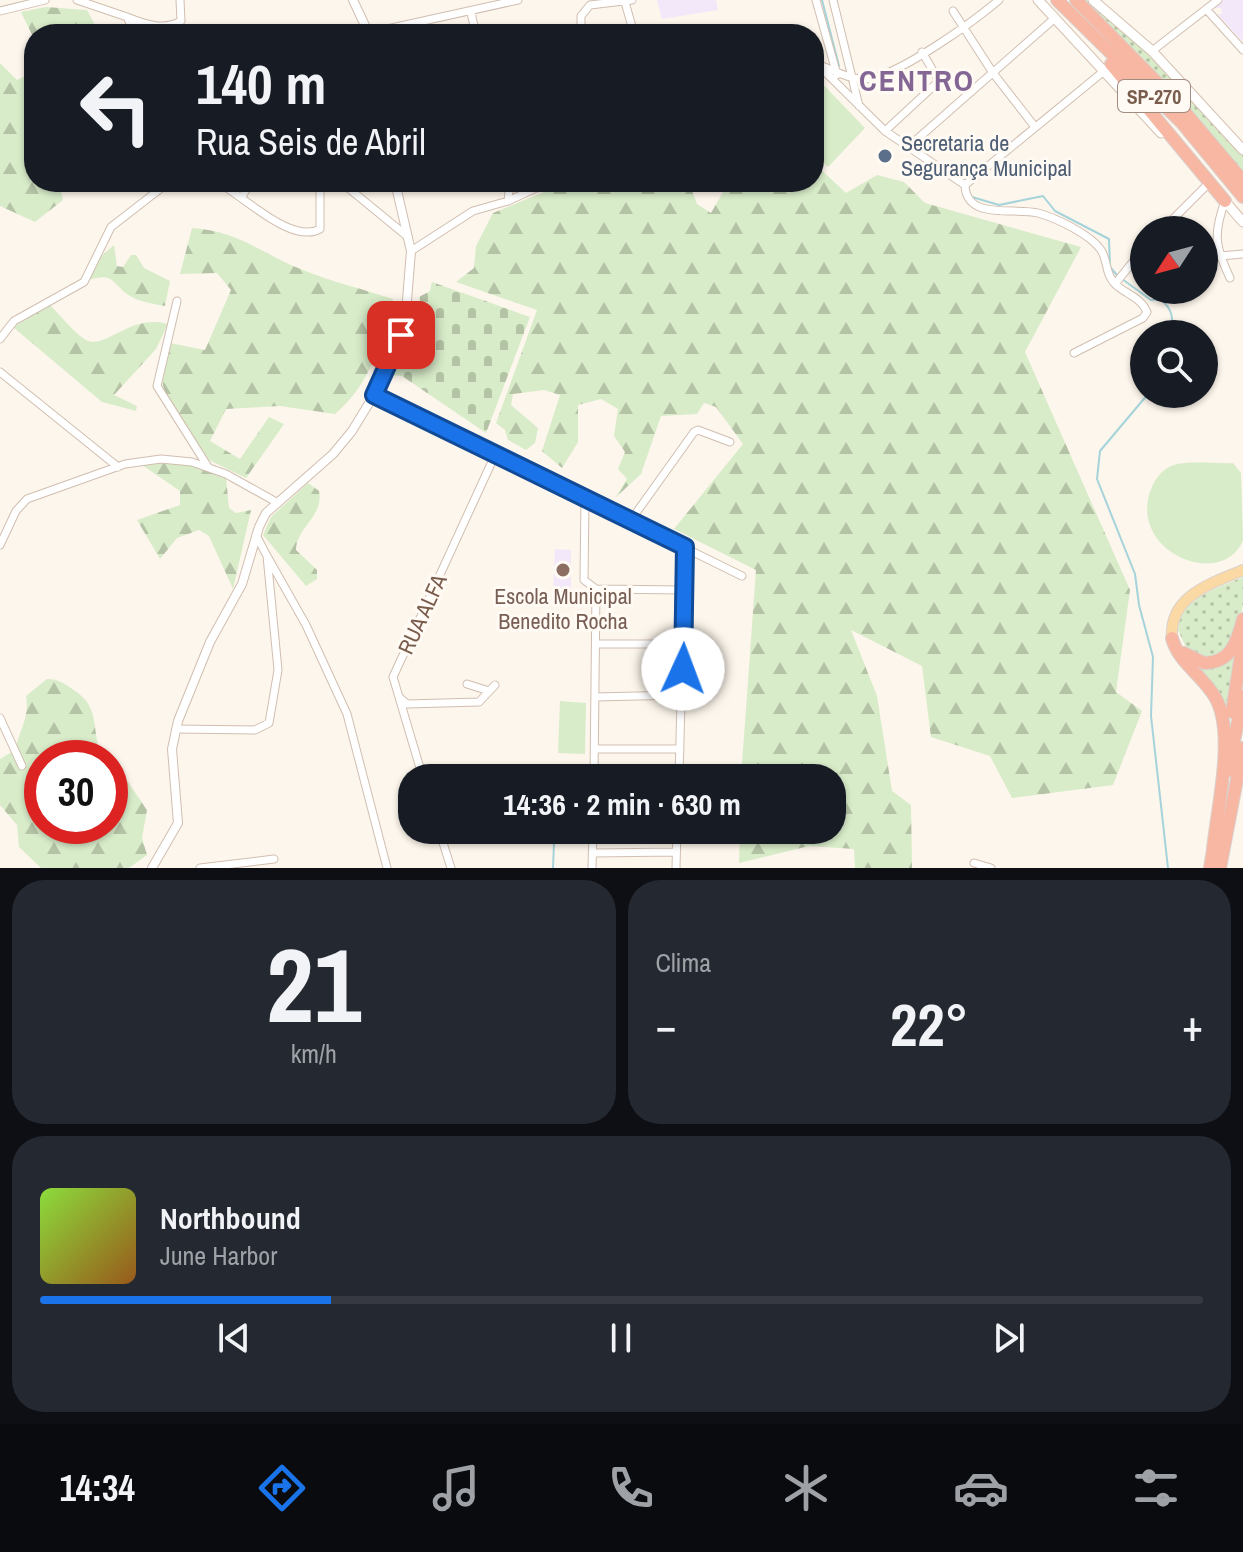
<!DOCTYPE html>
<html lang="pt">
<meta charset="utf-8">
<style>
:root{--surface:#171b24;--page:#242831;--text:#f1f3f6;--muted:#9ea1a6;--line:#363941;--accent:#1a73e8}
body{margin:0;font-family:"Archivo Narrow",sans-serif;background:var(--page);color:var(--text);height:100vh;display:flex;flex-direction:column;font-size:30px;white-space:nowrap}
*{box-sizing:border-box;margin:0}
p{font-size:26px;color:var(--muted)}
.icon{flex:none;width:44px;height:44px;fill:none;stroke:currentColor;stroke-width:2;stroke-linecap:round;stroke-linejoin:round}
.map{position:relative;height:868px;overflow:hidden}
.side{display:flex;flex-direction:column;gap:12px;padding:12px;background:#0d0f14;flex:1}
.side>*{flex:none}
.hud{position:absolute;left:24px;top:24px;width:800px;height:168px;border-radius:32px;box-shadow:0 2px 6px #0004;background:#171b24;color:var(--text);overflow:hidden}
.needle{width:52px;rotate:234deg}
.fabs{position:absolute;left:1130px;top:216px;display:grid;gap:16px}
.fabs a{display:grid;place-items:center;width:88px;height:88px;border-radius:50%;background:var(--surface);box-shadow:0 2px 6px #0004;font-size:40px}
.speed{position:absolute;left:24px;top:740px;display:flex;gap:16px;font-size:40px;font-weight:700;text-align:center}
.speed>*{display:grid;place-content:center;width:104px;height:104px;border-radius:50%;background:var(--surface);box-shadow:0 2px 6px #0004;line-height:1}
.speed .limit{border:12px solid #d22;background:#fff;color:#111}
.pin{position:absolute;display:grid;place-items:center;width:68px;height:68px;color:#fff;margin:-34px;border-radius:16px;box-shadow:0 4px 12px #0006}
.me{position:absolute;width:88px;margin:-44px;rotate:2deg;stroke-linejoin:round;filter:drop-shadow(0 0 6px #0008)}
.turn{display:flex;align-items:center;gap:28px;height:168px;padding:0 40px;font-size:36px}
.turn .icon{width:104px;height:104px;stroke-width:2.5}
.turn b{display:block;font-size:56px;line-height:68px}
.big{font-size:60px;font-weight:700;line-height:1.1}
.side .widget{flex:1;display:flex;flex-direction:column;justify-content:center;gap:12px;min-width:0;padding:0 28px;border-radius:32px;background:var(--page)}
.side .dial{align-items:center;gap:0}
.dial b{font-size:104px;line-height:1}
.song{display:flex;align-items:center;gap:24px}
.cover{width:96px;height:96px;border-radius:12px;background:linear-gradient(135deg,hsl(90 70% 55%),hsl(30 70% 35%))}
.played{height:8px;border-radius:4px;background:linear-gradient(90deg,var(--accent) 25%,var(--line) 25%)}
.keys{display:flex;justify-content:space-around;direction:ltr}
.heat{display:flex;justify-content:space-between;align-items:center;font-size:44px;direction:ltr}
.side .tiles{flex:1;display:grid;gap:12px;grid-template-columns:1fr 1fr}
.widget:last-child{grid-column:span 2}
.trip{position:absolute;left:398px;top:764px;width:448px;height:80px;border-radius:32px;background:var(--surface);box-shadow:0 2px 6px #0004;font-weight:700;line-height:80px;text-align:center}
.tabs{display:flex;height:128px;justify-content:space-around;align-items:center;background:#090b0e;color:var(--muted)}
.tabs .icon{width:56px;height:56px}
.tabs .selected{color:var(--accent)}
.tabs b{font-size:36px;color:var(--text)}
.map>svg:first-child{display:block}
.education{fill:#f3e8fa}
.grass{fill:url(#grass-dots)}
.forest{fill:url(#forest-firs)}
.cemetery{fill:url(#cemetery-stones)}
.pitch{fill:#d8ecc9}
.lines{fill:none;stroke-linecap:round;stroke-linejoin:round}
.stream{stroke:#a5d3da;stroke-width:2}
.minor-casing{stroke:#d1beb0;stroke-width:9}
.tertiary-casing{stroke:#d1beb0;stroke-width:10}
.secondary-casing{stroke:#d6c0b0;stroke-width:11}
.primary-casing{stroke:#dad1cd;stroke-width:12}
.motorway-casing{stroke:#dad1cd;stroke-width:14}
.minor{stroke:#fff;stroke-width:7}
.tertiary{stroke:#fff;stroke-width:8}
.secondary{stroke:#fff;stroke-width:9}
.primary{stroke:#fbd9a5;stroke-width:10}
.motorway{stroke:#f7b7a3;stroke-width:12}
.route-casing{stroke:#114b97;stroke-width:20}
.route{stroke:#1a73e8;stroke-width:14}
.service-dot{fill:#5c6f8a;stroke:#fffaf3;stroke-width:3}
.education-dot{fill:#8d6e63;stroke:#fffaf3;stroke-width:3}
.labels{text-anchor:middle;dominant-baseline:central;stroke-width:6;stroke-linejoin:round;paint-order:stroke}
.shield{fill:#fffaf3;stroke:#a28b7f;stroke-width:2}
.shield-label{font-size:20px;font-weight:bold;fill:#7a5c4d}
.service-label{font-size:22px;fill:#4e5e75;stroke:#fffaf3;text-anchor:start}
.education-label{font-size:22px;fill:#785e54;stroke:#fffaf3}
.street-label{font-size:22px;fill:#7a5c4d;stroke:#fffaf3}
.district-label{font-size:30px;font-weight:bold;letter-spacing:2px;fill:#846695;stroke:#fffaf3}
</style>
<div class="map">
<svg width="1243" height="868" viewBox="0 0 1243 868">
<defs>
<pattern id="grass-dots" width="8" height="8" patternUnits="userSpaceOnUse" patternTransform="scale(2)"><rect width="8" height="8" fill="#d8ecc9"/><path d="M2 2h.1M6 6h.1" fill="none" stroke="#b4c2a5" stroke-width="1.8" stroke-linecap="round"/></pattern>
<pattern id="forest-firs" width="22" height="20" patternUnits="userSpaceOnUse" patternTransform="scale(2)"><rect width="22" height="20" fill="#d8ecc9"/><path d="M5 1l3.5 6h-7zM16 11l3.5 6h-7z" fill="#b4c2a5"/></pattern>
<pattern id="cemetery-stones" width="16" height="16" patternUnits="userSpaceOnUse" patternTransform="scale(2)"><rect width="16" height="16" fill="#d8ecc9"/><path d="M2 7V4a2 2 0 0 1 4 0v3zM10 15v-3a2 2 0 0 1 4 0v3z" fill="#b4c2a5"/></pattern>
</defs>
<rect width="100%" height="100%" fill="#fdf6ec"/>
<path class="education" d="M657 0H716L718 10 662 19Z
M1223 0H1243V42L1217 14H1222L1221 8H1215Z
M555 549 571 550V591L553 590Z"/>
<path class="grass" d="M1081 0H1090L1154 55 1243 154V175Z
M1243 577V605L1234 644 1210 660 1188 652 1178 630C1181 597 1217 589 1243 577Z
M1234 655 1226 719 1189 661Z"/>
<path class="forest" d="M46 7 87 10 100 34H34V39L21 12Z
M0 63 17 80 29 74 34 66V182H59L63 200 35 222 0 206Z
M814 163 846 193 877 175 904 182 925 203 1081 247 1025 352 1130 590 1116 692 1142 711 1113 785 1012 798 990 756 931 737 922 666 851 630 877 696 892 791 911 805 912 868H855L854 849 809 846 739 863 740 830H832V778H741L756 570 674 529 743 444 716 407 704 403 697 414 661 416 641 474 615 498 627 479 618 469 625 452 614 436 618 409 601 399 578 405V442L562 468 542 451 560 395 544 390 513 394 511 405 538 428 535 443 526 450 508 440 505 430 496 423 537 310 456 282 474 268 476 246 493 213 554 188 578 191 587 182H698L691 188 697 204 711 213 727 185 736 182H814Z
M192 228C240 231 261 254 303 270 332 282 363 289 393 299 383 341 369 386 335 414L280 406 226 409 210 441 240 459 269 417 284 424 246 478 209 460 166 396 162 382 170 343 205 350 231 290 217 273 180 274Z
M114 245 117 266 123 267 131 255H136L144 268 170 281 165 306C155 304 140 302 132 297 111 285 116 270 86 281L98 259Z
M50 305C61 316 73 332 86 340 105 350 131 313 168 324L156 349 114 395 137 406 136 411 102 402 13 327Z
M146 462 189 465 226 477 229 508 236 513 251 510 233 589 209 536 199 530 177 538 160 559 137 520 180 505V491L142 465Z
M308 483 319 491C324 517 297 526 296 550L317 570V579L306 586 263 535 271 517Z
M47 679C60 679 65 684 75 691 102 708 90 733 103 758H42V826H110V766L122 773 147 810 142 838 147 855 129 868H41L19 847 17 825 0 805V759L15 750C19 731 30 717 26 696Z"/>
<path class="cemetery" d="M432 282 530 317 486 433 402 376 390 375 408 343 416 339 423 317 419 297 430 291Z"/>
<path class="pitch" d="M814 75 865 128 828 167 814 153Z
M1233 463 1241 473 1243 540C1224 589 1133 555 1149 495 1153 483 1158 472 1171 466 1187 460 1215 464 1233 463Z
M560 701 586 703 585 754 558 753Z"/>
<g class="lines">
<path class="stream" d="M822 0 839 66
M972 197 999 205 1043 196 1055 211 1109 239 1110 267 1117 275
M1122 279 1151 300 1160 299C1173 309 1174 319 1170 334
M1148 394 1100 451 1097 479 1135 574 1139 605 1153 657 1151 716 1168 868
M553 868 554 843"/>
<defs>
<path id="minor" d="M77 0 127 17 135 34
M816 0 837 75
M833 0 859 106
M625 2 634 34
M1206 9 1243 50
M0 11 45 0
M953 11 993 73 1035 127
M471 13 476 34
M127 17C144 24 164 31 181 21L180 0
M369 33 518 0
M274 34H281
M581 34V16L590 5 632 0
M1152 51 1218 0
M817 64 885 131 965 185C966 221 1015 207 1038 213 1056 218 1090 234 1101 250 1108 261 1105 274 1115 284 1125 294 1141 297 1147 312L1143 318 1074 353
M822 66C835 71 849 79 864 79 895 79 974 21 999 0
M885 131 939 81 922 52
M907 148 1055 18
M217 182C243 195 291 245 320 229V182
M341 182 408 237
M965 185 1104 71
M242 197 250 182
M508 201 510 182
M1225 201C1213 234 1215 246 1230 278
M1162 230 1208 184
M411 251 473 211 508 201 549 182
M1220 256 1243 254
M1115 284 1144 248
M177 301 157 386 208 467
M0 339 14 321 84 282 111 227 169 182
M0 372 118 467
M374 395 742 576
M585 499 584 580 596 589 685 590
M631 520 694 432 698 430 730 442
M0 545 16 511 27 499 125 464 161 459 192 462 226 474 278 503
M267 556 306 625 347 714 387 868
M596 644H684
M467 684 489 691
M595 697 681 695
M400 698 407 704 479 702 495 685
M0 718 22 766
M176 729 255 730 269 723 278 670 267 556 256 535
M595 749H680
M423 778 393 677 495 455
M594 778 596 589
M679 778 685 547
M439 830 451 868
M593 853 676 852
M974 863 991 868
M200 868 274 859
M592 868 593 830
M676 868 677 830"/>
<path id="tertiary" d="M353 0 369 34
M152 868 178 823 172 749 178 721 210 642 242 584 259 527 266 513 333 454 352 431 374 395 405 325 411 251 395 182"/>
<path id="secondary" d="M1038 0 1161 133
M1093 0 1152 51 1243 150
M1223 199 1243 222"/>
<path id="primary" d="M1172 638C1169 596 1210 584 1243 570"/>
<path id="motorway" d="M1057 0 1182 123 1243 197
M1076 0 1178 104 1243 181
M1111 64 1225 201
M1172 638C1178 662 1203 676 1215 697 1236 732 1217 809 1213 849
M1184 653 1204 663C1231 663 1237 642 1243 619
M1232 712 1243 641
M1228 771 1243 696
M1210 868 1214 844
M1220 868 1243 748"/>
</defs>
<use href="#minor" class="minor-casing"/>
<use href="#tertiary" class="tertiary-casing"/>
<use href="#secondary" class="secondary-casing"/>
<use href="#primary" class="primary-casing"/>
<use href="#motorway" class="motorway-casing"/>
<use href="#minor" class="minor"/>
<use href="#tertiary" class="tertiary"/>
<use href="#secondary" class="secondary"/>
<use href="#primary" class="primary"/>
<use href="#motorway" class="motorway"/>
</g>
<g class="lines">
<defs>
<path id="route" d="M401 335 374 395 685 547 683 669"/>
</defs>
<use href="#route" class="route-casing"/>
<use href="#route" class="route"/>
</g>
<circle class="service-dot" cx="885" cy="156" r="8"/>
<circle class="education-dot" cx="563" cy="570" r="8"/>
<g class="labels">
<rect class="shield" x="1118" y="80" width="72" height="32" rx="6"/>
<g class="shield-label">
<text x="1154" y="96">SP-270</text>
</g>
<g class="service-label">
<text x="901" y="143">Secretaria de<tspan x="901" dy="25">Segurança Municipal</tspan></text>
</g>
<g class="education-label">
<text x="563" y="596">Escola Municipal<tspan x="563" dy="25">Benedito Rocha</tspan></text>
</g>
<g class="street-label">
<text transform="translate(422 614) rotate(-65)">RUA ALFA</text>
</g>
<g class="district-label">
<text x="917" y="80">CENTRO</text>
</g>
</g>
</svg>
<div class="fabs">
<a><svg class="needle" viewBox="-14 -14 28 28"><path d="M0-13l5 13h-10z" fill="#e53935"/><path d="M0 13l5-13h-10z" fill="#9ea1a6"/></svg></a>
<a><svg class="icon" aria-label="search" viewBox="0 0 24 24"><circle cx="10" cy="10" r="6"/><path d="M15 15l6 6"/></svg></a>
</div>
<div class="speed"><div class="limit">30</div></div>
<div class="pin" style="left:401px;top:335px;background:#d93025"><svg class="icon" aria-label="arrive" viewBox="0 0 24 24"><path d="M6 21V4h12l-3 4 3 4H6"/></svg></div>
<svg class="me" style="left:683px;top:669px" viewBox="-20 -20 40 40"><circle r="19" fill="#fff"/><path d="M0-13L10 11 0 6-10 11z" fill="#1a73e8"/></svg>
<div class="trip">14:36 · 2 min · 630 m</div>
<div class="hud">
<div class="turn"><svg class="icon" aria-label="left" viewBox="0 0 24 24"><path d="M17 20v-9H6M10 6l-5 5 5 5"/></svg><div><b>140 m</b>Rua Seis de Abril</div></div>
</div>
</div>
<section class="side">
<div class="tiles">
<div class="widget dial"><b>21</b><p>km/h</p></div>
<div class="widget"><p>Clima</p>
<div class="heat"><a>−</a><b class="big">22°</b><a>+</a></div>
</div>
<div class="widget">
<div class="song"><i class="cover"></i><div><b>Northbound</b><p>June Harbor</p></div></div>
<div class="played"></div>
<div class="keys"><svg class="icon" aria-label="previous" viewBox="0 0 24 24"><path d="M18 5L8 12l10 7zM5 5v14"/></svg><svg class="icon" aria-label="pause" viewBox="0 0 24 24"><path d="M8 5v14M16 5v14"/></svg><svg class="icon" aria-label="next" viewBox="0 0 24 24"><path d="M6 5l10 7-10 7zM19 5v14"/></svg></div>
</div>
</div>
</section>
<nav class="tabs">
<b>14:34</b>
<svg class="icon selected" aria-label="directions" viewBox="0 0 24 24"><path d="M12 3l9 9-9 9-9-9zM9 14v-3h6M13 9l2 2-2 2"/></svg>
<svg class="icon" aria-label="music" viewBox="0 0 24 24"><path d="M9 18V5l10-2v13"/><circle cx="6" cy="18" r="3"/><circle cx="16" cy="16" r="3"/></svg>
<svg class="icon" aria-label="phone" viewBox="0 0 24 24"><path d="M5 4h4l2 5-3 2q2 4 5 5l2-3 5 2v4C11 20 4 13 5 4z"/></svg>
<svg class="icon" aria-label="climate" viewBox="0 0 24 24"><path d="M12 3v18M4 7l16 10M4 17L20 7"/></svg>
<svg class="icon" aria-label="car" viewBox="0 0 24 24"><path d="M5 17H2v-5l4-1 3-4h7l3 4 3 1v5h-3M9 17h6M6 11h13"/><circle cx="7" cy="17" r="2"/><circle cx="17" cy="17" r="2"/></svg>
<svg class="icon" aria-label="filters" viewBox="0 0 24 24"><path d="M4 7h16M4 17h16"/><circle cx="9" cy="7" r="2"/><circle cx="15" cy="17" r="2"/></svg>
</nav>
